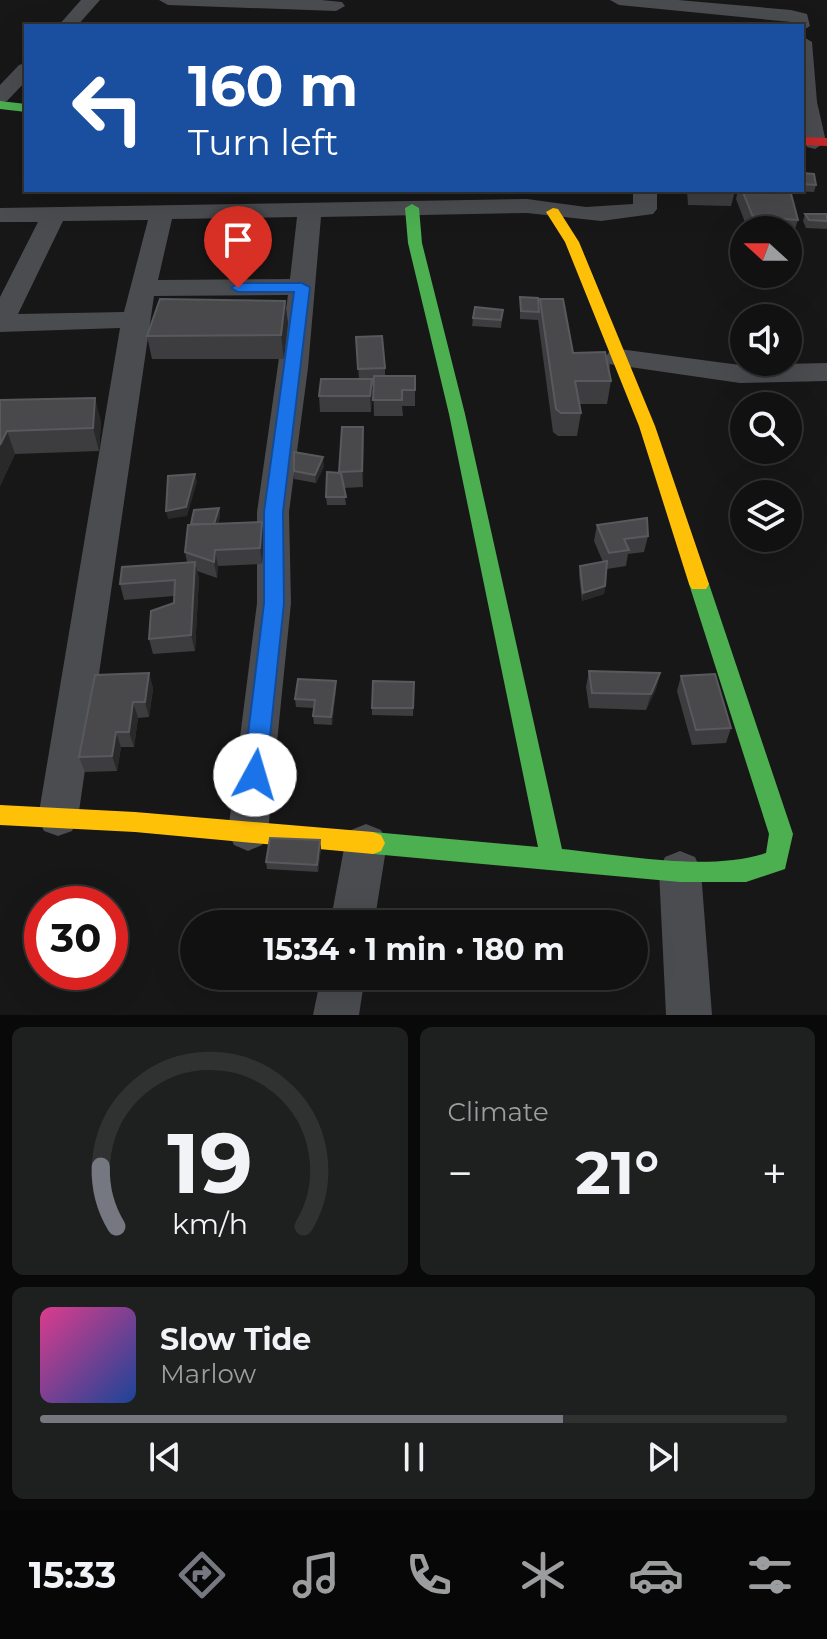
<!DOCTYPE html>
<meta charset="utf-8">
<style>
:root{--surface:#111;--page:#1e1f1f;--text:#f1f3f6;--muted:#9c9d9f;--line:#303131;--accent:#757880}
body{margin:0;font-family:Montserrat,sans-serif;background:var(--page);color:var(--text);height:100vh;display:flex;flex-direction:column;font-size:30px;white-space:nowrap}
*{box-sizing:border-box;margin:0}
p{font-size:26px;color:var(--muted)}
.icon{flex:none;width:44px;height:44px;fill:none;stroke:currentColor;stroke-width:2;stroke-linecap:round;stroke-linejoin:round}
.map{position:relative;height:1015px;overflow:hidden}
.panel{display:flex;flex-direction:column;gap:12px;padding:12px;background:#090909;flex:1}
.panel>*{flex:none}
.hud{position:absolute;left:24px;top:24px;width:780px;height:168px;border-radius:0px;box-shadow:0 8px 32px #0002,0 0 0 2px var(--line);background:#1a4fa0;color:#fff;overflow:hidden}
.needle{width:52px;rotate:291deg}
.buttons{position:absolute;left:730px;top:216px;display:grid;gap:16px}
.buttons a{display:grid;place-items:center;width:72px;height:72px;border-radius:50%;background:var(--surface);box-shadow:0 8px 32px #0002,0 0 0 2px var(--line);font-size:40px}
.speed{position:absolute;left:24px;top:886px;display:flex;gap:16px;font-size:40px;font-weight:700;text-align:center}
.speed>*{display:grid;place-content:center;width:104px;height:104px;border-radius:50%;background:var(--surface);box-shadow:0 8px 32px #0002,0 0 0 2px var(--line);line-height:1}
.speed .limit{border:12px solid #d22;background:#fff;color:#111}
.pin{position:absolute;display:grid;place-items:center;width:68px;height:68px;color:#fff;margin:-82px -34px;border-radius:50% 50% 50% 0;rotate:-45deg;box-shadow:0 0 8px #0007}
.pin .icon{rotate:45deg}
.me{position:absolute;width:88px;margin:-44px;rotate:6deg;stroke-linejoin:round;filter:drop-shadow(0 0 6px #0008)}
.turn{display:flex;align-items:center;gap:28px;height:168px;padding:0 32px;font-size:36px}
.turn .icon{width:104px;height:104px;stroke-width:2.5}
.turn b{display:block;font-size:56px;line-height:68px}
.big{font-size:60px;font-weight:700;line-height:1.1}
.panel .card{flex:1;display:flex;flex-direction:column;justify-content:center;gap:12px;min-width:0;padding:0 28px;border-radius:12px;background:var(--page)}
.panel .dial{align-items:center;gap:0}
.dial svg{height:208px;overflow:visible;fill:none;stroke:var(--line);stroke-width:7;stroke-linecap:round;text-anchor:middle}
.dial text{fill:var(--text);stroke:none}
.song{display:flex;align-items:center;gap:24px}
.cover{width:96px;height:96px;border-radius:12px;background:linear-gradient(135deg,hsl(330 70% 55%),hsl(220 70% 35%))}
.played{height:8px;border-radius:4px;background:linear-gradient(90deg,var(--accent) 70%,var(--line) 70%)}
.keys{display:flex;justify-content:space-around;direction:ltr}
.heat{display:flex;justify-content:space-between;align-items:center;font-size:44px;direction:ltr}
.panel .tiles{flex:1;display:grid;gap:12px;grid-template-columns:1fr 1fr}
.card:last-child{grid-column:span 2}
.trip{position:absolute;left:180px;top:910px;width:468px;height:80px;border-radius:40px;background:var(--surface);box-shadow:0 8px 32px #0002,0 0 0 2px var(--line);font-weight:700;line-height:80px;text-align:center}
.tab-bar{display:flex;height:128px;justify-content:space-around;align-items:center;background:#070707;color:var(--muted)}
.tab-bar .icon{width:56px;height:56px}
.tab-bar .selected{color:var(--accent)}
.tab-bar b{font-size:36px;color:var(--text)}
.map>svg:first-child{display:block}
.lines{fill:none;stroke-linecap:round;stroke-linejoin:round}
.street{fill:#4b4c50;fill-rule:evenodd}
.fast{fill:#4caf50;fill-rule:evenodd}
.slow{fill:#ffc107;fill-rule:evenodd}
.jam{fill:#c62828;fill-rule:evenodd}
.wall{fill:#3d3d3f}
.shaded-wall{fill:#29292a}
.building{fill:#49494c;stroke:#58595d;stroke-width:2}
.route{fill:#1a73e8;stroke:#114b97;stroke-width:2}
</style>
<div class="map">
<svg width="827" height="1015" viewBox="0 0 827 1015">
<rect width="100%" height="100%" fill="#171717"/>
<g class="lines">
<path class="street" d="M81 0H100L77 26H58Z
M159 0H321L342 2 345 6 336 11 168 5Z
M610 0H678L791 10 807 14 810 26 802 31V26H792L791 22 619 5Z
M802 36 812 42 817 102 826 142 815 149 807 147 802 131Z
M26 63V81L7 101 0 103V85L19 65Z
M633 190H657V209L653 214 601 221 527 213 321 217 308 368 289 512 291 603 268 832 262 845 248 851 234 845 228 832 257 603V512L288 295 154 296 78 818 72 831 58 836 44 831 38 818 120 328 0 332V297L38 222H0V208L527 199 586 207 633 204ZM297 217 290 279 158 280 172 219ZM148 220 124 312 18 314 63 221Z
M619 349 740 365 827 363V381L740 383 609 364 605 358 609 352Z
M366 824 381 830 387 843 374 924H330L345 843 351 830Z
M680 851 695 857 701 871 712 1015H666L659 871 665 857Z
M321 976H365L359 1015H313Z"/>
<path class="fast" d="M0 101 26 104V112L0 109Z
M412 204 419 208 422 243 465 414 562 849C623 855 707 872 766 853L769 834 689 584 692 579H706L709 584 793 834 785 869 746 882H680L373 854 365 851 361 843 365 835 373 832 538 847 449 414 408 243 405 208Z"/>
<path class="slow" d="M553 208 558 209 579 242 655 426 709 584 706 589H692L689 584 639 426 565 242 546 212Z
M0 805 135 812 373 832 381 835 385 843 381 851 373 854 135 832 0 825Z"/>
<path class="jam" d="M802 137 827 138V146L802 145Z"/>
</g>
<path class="wall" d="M802 173 816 185 814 192 793 191 802 190Z
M687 190H734L735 191 731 206 688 205Z
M738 190H790L798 220 793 235H788V230H748L736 199Z
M805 214H827V229L806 228 803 221Z
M520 297 539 309 540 299 573 353 606 358 610 365 609 371 611 381 607 404H579L581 413 577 436H558L553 432 538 320 520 319Z
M285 301 288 323 284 359H152L147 336Z
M503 310 501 328 472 326 473 318Z
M356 337 385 368V376H415V406H402L403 416H374L373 385H372L371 412H320L319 396 359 379Z
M0 400 101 421 99 451 15 454 0 486Z
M363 427V487L344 488 346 505H327L326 497Z
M324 466 316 483 294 479V471Z
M219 508 220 516 218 524 264 538 262 564 218 566 217 578 197 571 199 578 195 651 153 654 149 639 174 603V596L124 600 120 584 187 562 185 552 191 524Z
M597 525 648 536 644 552 628 554 626 566 607 569 604 594 582 601 579 574 580 566 603 562 594 541Z
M589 671 660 673 656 689 646 710 589 708 586 687Z
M149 673 153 689 149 717 138 718 134 747H121L117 771 85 772 79 757Z
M681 676 731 728 726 743 692 745 677 691Z
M414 682 413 716 372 715V708Z
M336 689 332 725 314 724 313 716 314 708 296 707 295 699Z
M321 848 318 872 267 869 266 862Z"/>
<path class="shaded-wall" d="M285 301 288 323 284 359 281 335Z
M372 379V395L371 412 370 396Z
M95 398 101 421 99 451 93 428Z
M363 427 364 443 363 487 362 471Z
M7 431 15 454 0 486V445Z
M323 457 324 466 316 483 315 475Z
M195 474 197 482 187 516 168 519 166 511Z
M219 508 220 516 214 540 212 532Z
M262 522 264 538 262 564 260 548Z
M215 550 218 566 217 578 214 562Z
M195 562 199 578 195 651 191 635Z
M605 586 604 594 582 601 583 593Z
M149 673 153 689 149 717 145 702Z
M660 673 656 689 646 710 651 694Z
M336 681V689L332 725 331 717Z
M133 702 138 718 134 747 129 732Z
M116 732 121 747 117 771 112 756Z
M320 840 321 848 318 872 317 865Z"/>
<path class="building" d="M802 173 814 174 816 185 802 184Z
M691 190H734L735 191Z
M742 190H790L798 220 753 217Z
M805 214H827V221L809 220Z
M520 297 538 298 539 312 521 311Z
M160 299 285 301 281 335 147 336Z
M540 299H563L573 353 605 352 611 381H575L581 413H561L556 409Z
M475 307 503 310 501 320 473 318Z
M382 336 385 368 358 369 356 337Z
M374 376H415V390H402V400H373Z
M321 379H372L370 396H319Z
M95 398 93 428 7 431 0 445V400Z
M342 427H363L362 471 339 472Z
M294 452 323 457 315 475 294 471Z
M327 472 341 473 346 497H326Z
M195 474 186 507 166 511 168 476Z
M219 508 214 524H191L194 510Z
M647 518 648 536 624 539 629 550 609 553 597 525Z
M262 522 260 548 215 550 214 562 185 552 188 525Z
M607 561 605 586 583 593 580 566Z
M195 562 191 635 149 639 151 611 174 603 175 580 120 584 122 567Z
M589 671 660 673 651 694 592 693Z
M149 673 145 702H133L129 732H116L112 756 79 757 95 675Z
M715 674 731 728 696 730 681 676Z
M298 679 336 681 331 717 313 716 315 700 295 699Z
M373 681 414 682 413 708H372Z
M270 838 320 840 317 865 266 862Z"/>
<path class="route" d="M302 283 310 287 283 512 284 603 266 775 263 782 255 785 247 782 243 775 264 603V512L294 292H238L231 288 238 283Z"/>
</svg>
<div class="buttons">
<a><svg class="needle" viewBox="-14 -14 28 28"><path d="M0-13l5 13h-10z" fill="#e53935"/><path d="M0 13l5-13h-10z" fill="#9c9d9f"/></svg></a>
<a><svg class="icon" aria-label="sound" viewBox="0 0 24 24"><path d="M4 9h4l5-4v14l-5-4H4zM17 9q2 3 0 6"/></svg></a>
<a><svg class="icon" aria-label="search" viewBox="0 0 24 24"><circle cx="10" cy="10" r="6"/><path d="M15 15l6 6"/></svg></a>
<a><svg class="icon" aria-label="layers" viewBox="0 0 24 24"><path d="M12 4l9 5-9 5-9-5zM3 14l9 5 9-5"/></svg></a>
</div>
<div class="speed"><div class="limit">30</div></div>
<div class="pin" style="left:238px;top:288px;background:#d93025"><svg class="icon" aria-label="arrive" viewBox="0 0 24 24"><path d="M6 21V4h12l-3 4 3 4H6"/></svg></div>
<svg class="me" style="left:255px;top:775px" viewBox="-20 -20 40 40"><circle r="19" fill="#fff"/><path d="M0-13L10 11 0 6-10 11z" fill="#1a73e8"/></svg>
<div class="trip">15:34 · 1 min · 180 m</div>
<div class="hud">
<div class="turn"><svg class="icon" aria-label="left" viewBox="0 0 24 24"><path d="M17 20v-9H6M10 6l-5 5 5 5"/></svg><div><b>160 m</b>Turn left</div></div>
</div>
</div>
<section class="panel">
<div class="tiles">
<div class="card dial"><svg viewBox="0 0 100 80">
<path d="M14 69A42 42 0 1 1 86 69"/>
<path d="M14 69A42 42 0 0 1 8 46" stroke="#757880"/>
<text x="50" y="56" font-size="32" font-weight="700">19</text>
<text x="50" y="72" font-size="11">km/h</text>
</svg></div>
<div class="card"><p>Climate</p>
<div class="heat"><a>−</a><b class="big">21°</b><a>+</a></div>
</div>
<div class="card">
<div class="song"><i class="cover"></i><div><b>Slow Tide</b><p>Marlow</p></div></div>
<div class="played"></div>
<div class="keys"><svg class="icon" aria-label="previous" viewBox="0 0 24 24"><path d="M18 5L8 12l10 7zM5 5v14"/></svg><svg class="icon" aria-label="pause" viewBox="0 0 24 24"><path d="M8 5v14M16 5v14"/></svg><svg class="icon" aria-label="next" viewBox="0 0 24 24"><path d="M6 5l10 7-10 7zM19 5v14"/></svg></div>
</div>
</div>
</section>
<nav class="tab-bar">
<b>15:33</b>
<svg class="icon selected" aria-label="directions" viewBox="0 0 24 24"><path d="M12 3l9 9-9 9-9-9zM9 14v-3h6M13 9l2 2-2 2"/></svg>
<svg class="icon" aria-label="music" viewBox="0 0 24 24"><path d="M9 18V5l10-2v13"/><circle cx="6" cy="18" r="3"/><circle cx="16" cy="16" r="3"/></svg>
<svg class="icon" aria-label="phone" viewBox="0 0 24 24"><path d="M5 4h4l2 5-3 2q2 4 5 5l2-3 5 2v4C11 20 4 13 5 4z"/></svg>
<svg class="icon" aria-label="climate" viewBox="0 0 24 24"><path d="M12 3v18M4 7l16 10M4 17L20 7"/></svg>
<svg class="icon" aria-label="car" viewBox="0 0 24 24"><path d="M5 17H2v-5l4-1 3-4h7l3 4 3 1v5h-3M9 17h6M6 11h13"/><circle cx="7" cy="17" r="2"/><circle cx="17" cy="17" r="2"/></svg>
<svg class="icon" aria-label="filters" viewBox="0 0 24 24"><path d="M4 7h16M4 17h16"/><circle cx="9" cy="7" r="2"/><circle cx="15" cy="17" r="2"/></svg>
</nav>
